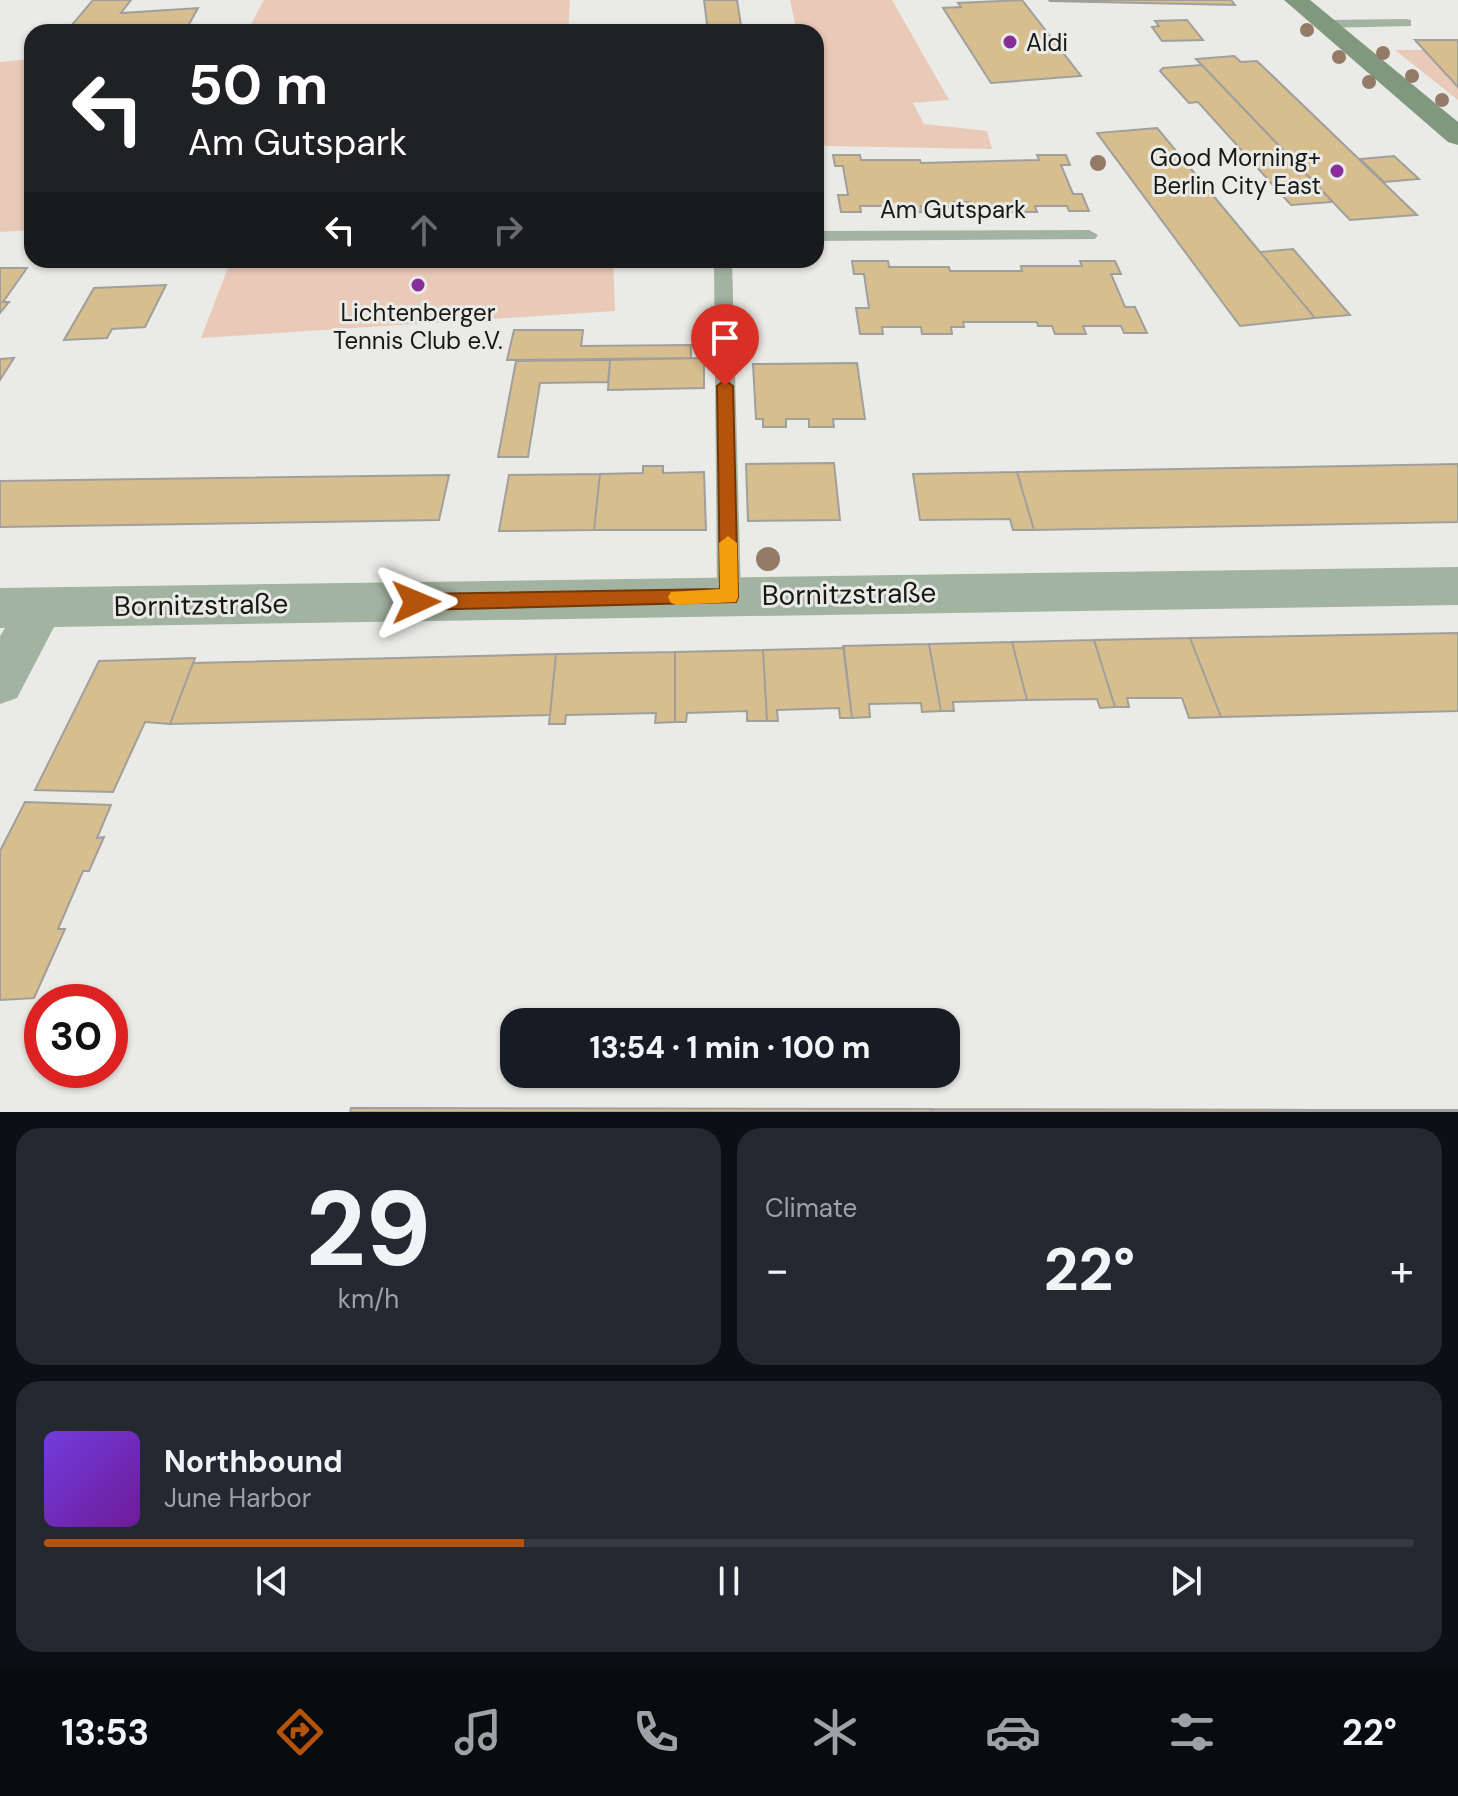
<!DOCTYPE html>
<meta charset="utf-8">
<style>
:root{--surface:#171b24;--page:#242831;--text:#f1f3f6;--muted:#9ea1a6;--line:#363941;--accent:#b45309}
body{margin:0;font-family:"DM Sans",sans-serif;background:var(--page);color:var(--text);height:100vh;display:flex;flex-direction:column;font-size:30px;white-space:nowrap}
*{box-sizing:border-box;margin:0}
p{font-size:26px;color:var(--muted)}
.icon{flex:none;width:44px;height:44px;fill:none;stroke:currentColor;stroke-width:2;stroke-linecap:round;stroke-linejoin:round}
.map{position:relative;height:1112px;overflow:hidden}
.drawer{display:flex;flex-direction:column;gap:16px;padding:16px;background:#0d0f14;flex:1}
.drawer>*{flex:none}
.hud{position:absolute;left:24px;top:24px;width:800px;height:244px;border-radius:24px;box-shadow:0 2px 6px #0004;background:#202124;color:#fff;overflow:hidden}
.speed{position:absolute;left:24px;top:984px;display:flex;gap:16px;font-size:40px;font-weight:700;text-align:center}
.speed>*{display:grid;place-content:center;width:104px;height:104px;border-radius:50%;background:var(--surface);box-shadow:0 2px 6px #0004;line-height:1}
.speed .limit{border:12px solid #d22;background:#fff;color:#111}
.pin{position:absolute;display:grid;place-items:center;width:68px;height:68px;color:#fff;margin:-82px -34px;border-radius:50% 50% 50% 0;rotate:-45deg;box-shadow:0 0 8px #0007}
.pin .icon{rotate:45deg}
.me{position:absolute;width:88px;margin:-44px;rotate:89deg;stroke-linejoin:round;filter:drop-shadow(0 0 6px #0008)}
.turn{display:flex;align-items:center;gap:28px;height:168px;padding:0 32px;font-size:36px}
.turn .icon{width:104px;height:104px;stroke-width:2.5}
.turn b{display:block;font-size:56px;line-height:68px}
.lanes{display:flex;align-items:center;height:76px;padding:0 32px;background:#0003;justify-content:center;gap:40px;direction:ltr}
.lanes .off{opacity:.35}
.big{font-size:60px;font-weight:800;line-height:1.1}
.drawer .widget{flex:1;display:flex;flex-direction:column;justify-content:center;gap:12px;min-width:0;padding:0 28px;border-radius:24px;background:var(--page)}
.drawer .dial{align-items:center;gap:0}
.dial b{font-size:104px;line-height:1}
.song{display:flex;align-items:center;gap:24px}
.cover{width:96px;height:96px;border-radius:12px;background:linear-gradient(135deg,hsl(260 70% 55%),hsl(280 70% 35%))}
.played{height:8px;border-radius:4px;background:linear-gradient(90deg,var(--accent) 35%,var(--line) 35%)}
.keys{display:flex;justify-content:space-around;direction:ltr}
.heat{display:flex;justify-content:space-between;align-items:center;font-size:44px;direction:ltr}
.drawer .tiles{flex:1;display:grid;gap:16px;grid-template-columns:1fr 1fr}
.widget:last-child{grid-column:span 2}
.trip{position:absolute;left:500px;top:1008px;width:460px;height:80px;border-radius:24px;background:var(--surface);box-shadow:0 2px 6px #0004;font-weight:800;line-height:80px;text-align:center}
.tab-bar{display:flex;height:128px;justify-content:space-around;align-items:center;background:#090b0e;color:var(--muted)}
.tab-bar .icon{width:56px;height:56px}
.tab-bar .selected{color:var(--accent)}
.tab-bar b{font-size:36px;color:var(--text)}
.map>svg:first-child{display:block}
.green{fill:#e9c9b7}
.building{fill:#d7be8f;stroke:#a19f9c;stroke-width:2}
.lines{fill:none;stroke-linecap:round;stroke-linejoin:round}
.lane{fill:#a3b3a1;fill-rule:evenodd}
.street{fill:#a3b3a1;fill-rule:evenodd}
.secondary{fill:#80987e;fill-rule:evenodd}
.tree{fill:#947b68}
.route{fill:#b45309;stroke:#753606;stroke-width:2}
.slow{fill:#f59e0b}
.poi-dot{fill:#882e9b;stroke:#eaeae6;stroke-width:3}
.labels{text-anchor:middle;dominant-baseline:central;stroke-width:6;stroke-linejoin:round;paint-order:stroke}
.far-poi-label{font-size:24px;fill:#171716;stroke:#eaeae6;text-anchor:start}
.far-street-label{font-size:24px;fill:#171716;stroke:#eaeae6}
.street-label{font-size:28px;fill:#171716;stroke:#eaeae6}
</style>
<div class="map">
<svg width="1458" height="1112" viewBox="0 0 1458 1112">
<rect width="100%" height="100%" fill="#eaeae6"/>
<path class="green" d="M264 0H570L568 32H247Z
M790 0H892L949 100 913 103 924 124 987 131 992 149 825 146 816 109V32H797Z
M1395 50H1424L1458 87V100Z
M32 59V230L0 232V62Z
M231 260H613L615 311 201 338Z"/>
<path class="building" d="M93 0H131L121 13 198 8 188 26 77 30 71 26Z
M704 0H737L742 32H708Z
M1022 0 1081 76 991 83 943 8 961 7 958 3Z
M1049 0H1231L1235 5 1050 1Z
M1187 20 1203 40 1162 41 1152 27 1159 26 1155 21Z
M1415 40H1458V87L1424 50Z
M1234 56 1241 62 1257 61 1417 215 1350 220 1196 59Z
M1202 65 1333 202 1291 205 1198 102 1189 103 1160 71 1163 68Z
M1157 128 1260 252 1315 318 1240 326 1097 133Z
M833 155H860L861 160H920L921 163 1039 160 1037 155H1066L1070 165H1061L1073 194H1082L1089 211H1069L1067 206H1035L1037 212H1008L1007 206 971 208 970 202H954L956 208 921 206 922 212H894L893 206H860L861 212H841L838 195H848L843 166H835Z
M1394 156 1419 179 1384 182 1360 159Z
M1293 249 1350 315 1315 318 1260 252Z
M852 261H888L889 267H949L950 271H1022L1021 266H1082L1080 261H1115L1121 274H1111L1125 307H1135L1147 333H1124L1121 326H1083L1086 334H1055L1052 326H1038L1037 322H963L964 327H951L952 334H922L921 327H882L883 334H860L856 308H869L864 274H854Z
M0 268H27L3 302H9L0 313Z
M166 285 145 327 112 329 107 338 64 340 94 288Z
M514 330H583L581 346 691 345V358L507 360Z
M14 358 0 380V359Z
M704 358V388L608 390 610 360Z
M610 360 608 382 540 383 528 457H498L516 361Z
M857 363 865 419H833L834 427H809V419H786V427H763V419H756L753 364Z
M834 463 840 520 748 521 746 464Z
M1458 464V522L1034 530 1017 472Z
M643 466H663V473L704 472 706 530H594L600 474 643 473Z
M1017 472 1034 530H1013L1010 519 920 520 913 474Z
M600 474 594 530 499 531 509 475Z
M449 475 439 520 0 527V481Z
M1458 633V711L1221 717 1190 638Z
M1190 638 1221 717 1189 718 1182 698H1127L1129 707H1115L1094 640Z
M1094 640 1115 707 1100 708 1097 699 1027 700 1012 642Z
M1012 642 1027 700 953 702 954 711H941L929 644Z
M929 644 941 711 922 712 921 703 869 704 870 717 852 718 843 646Z
M844 648 852 718H840L839 708 777 710 778 721H767L763 650Z
M763 650 767 721H747V711L687 713 686 722H675V652Z
M675 652V722L655 723 656 713 566 715 565 724H549L556 654Z
M556 654 550 715 170 724 193 663Z
M195 658 170 724 145 722 113 792 35 790 99 661Z
M25 802 111 805 97 838 104 837 89 871H83L58 929H65L34 998 0 1000V851Z
M351 1108 931 1109 932 1112H350Z
M931 1109 1321 1110 1322 1112H932Z
M1321 1110H1458V1112H1322Z"/>
<g class="lines">
<path class="lane" d="M1406 19 1411 20V26L1324 28 1317 24 1324 20Z
M1089 230 1098 235 1095 239 816 241V231Z
M714 260H732L741 597 738 604 729 608 720 604 717 597Z"/>
<path class="street" d="M1458 567V605L54 627 17 698 0 704V636L5 628H0V588Z"/>
<path class="secondary" d="M1284 0H1310L1458 122V145L1448 142Z"/>
</g>
<g class="tree">
<circle cx="1307" cy="30" r="7"/>
<circle cx="1383" cy="53" r="7"/>
<circle cx="1339" cy="57" r="7"/>
<circle cx="1412" cy="76" r="7"/>
<circle cx="1369" cy="82" r="7"/>
<circle cx="1442" cy="100" r="7"/>
<circle cx="1098" cy="163" r="8"/>
<circle cx="768" cy="559" r="12"/>
</g>
<path class="route" d="M725 380 733 386 738 597 736 602 416 610 409 607 406 602 409 596 416 594 720 589 717 386Z"/>
<path class="slow" d="M728 536 737 543 738 597 736 602 677 605 671 603 668 597 671 592 720 589 719 543Z"/>
<g class="poi-dot">
<circle cx="1010" cy="42" r="8"/>
<circle cx="1337" cy="171" r="8"/>
<circle cx="418" cy="285" r="8"/>
</g>
<g class="labels">
<g class="far-poi-label">
<text x="1026" y="42">Aldi</text>
<text x="1321" y="157" text-anchor="end">Good Morning+<tspan x="1321" dy="28">Berlin City East</tspan></text>
<text x="418" y="312" text-anchor="middle">Lichtenberger<tspan x="418" dy="28">Tennis Club e.V.</tspan></text>
</g>
<g class="far-street-label">
<text x="953" y="209">Am Gutspark</text>
</g>
<g class="street-label">
<text transform="translate(849 594) rotate(-1)">Bornitzstraße</text>
<text transform="translate(201 605) rotate(-1)">Bornitzstraße</text>
</g>
</g>
</svg>
<div class="speed"><div class="limit">30</div></div>
<div class="pin" style="left:725px;top:386px;background:#d93025"><svg class="icon" aria-label="arrive" viewBox="0 0 24 24"><path d="M6 21V4h12l-3 4 3 4H6"/></svg></div>
<svg class="me" style="left:416px;top:602px" viewBox="-20 -20 40 40"><path d="M0-17L14 15 0 8-14 15z" fill="#b45309" stroke="#fff" stroke-width="4"/></svg>
<div class="trip">13:54 · 1 min · 100 m</div>
<div class="hud">
<div class="turn"><svg class="icon" aria-label="left" viewBox="0 0 24 24"><path d="M17 20v-9H6M10 6l-5 5 5 5"/></svg><div><b>50 m</b>Am Gutspark</div></div>
<div class="lanes"><svg class="icon" aria-label="left" viewBox="0 0 24 24"><path d="M17 20v-9H6M10 6l-5 5 5 5"/></svg><svg class="icon off" aria-label="ahead" viewBox="0 0 24 24"><path d="M12 20V5M6 11l6-6 6 6"/></svg><svg class="icon off" aria-label="right" viewBox="0 0 24 24"><path d="M7 20v-9h11M14 6l5 5-5 5"/></svg></div>
</div>
</div>
<section class="drawer">
<div class="tiles">
<div class="widget dial"><b>29</b><p>km/h</p></div>
<div class="widget"><p>Climate</p>
<div class="heat"><a>−</a><b class="big">22°</b><a>+</a></div>
</div>
<div class="widget">
<div class="song"><i class="cover"></i><div><b>Northbound</b><p>June Harbor</p></div></div>
<div class="played"></div>
<div class="keys"><svg class="icon" aria-label="previous" viewBox="0 0 24 24"><path d="M18 5L8 12l10 7zM5 5v14"/></svg><svg class="icon" aria-label="pause" viewBox="0 0 24 24"><path d="M8 5v14M16 5v14"/></svg><svg class="icon" aria-label="next" viewBox="0 0 24 24"><path d="M6 5l10 7-10 7zM19 5v14"/></svg></div>
</div>
</div>
</section>
<nav class="tab-bar">
<b>13:53</b>
<svg class="icon selected" aria-label="directions" viewBox="0 0 24 24"><path d="M12 3l9 9-9 9-9-9zM9 14v-3h6M13 9l2 2-2 2"/></svg>
<svg class="icon" aria-label="music" viewBox="0 0 24 24"><path d="M9 18V5l10-2v13"/><circle cx="6" cy="18" r="3"/><circle cx="16" cy="16" r="3"/></svg>
<svg class="icon" aria-label="phone" viewBox="0 0 24 24"><path d="M5 4h4l2 5-3 2q2 4 5 5l2-3 5 2v4C11 20 4 13 5 4z"/></svg>
<svg class="icon" aria-label="climate" viewBox="0 0 24 24"><path d="M12 3v18M4 7l16 10M4 17L20 7"/></svg>
<svg class="icon" aria-label="car" viewBox="0 0 24 24"><path d="M5 17H2v-5l4-1 3-4h7l3 4 3 1v5h-3M9 17h6M6 11h13"/><circle cx="7" cy="17" r="2"/><circle cx="17" cy="17" r="2"/></svg>
<svg class="icon" aria-label="filters" viewBox="0 0 24 24"><path d="M4 7h16M4 17h16"/><circle cx="9" cy="7" r="2"/><circle cx="15" cy="17" r="2"/></svg>
<b>22°</b>
</nav>
